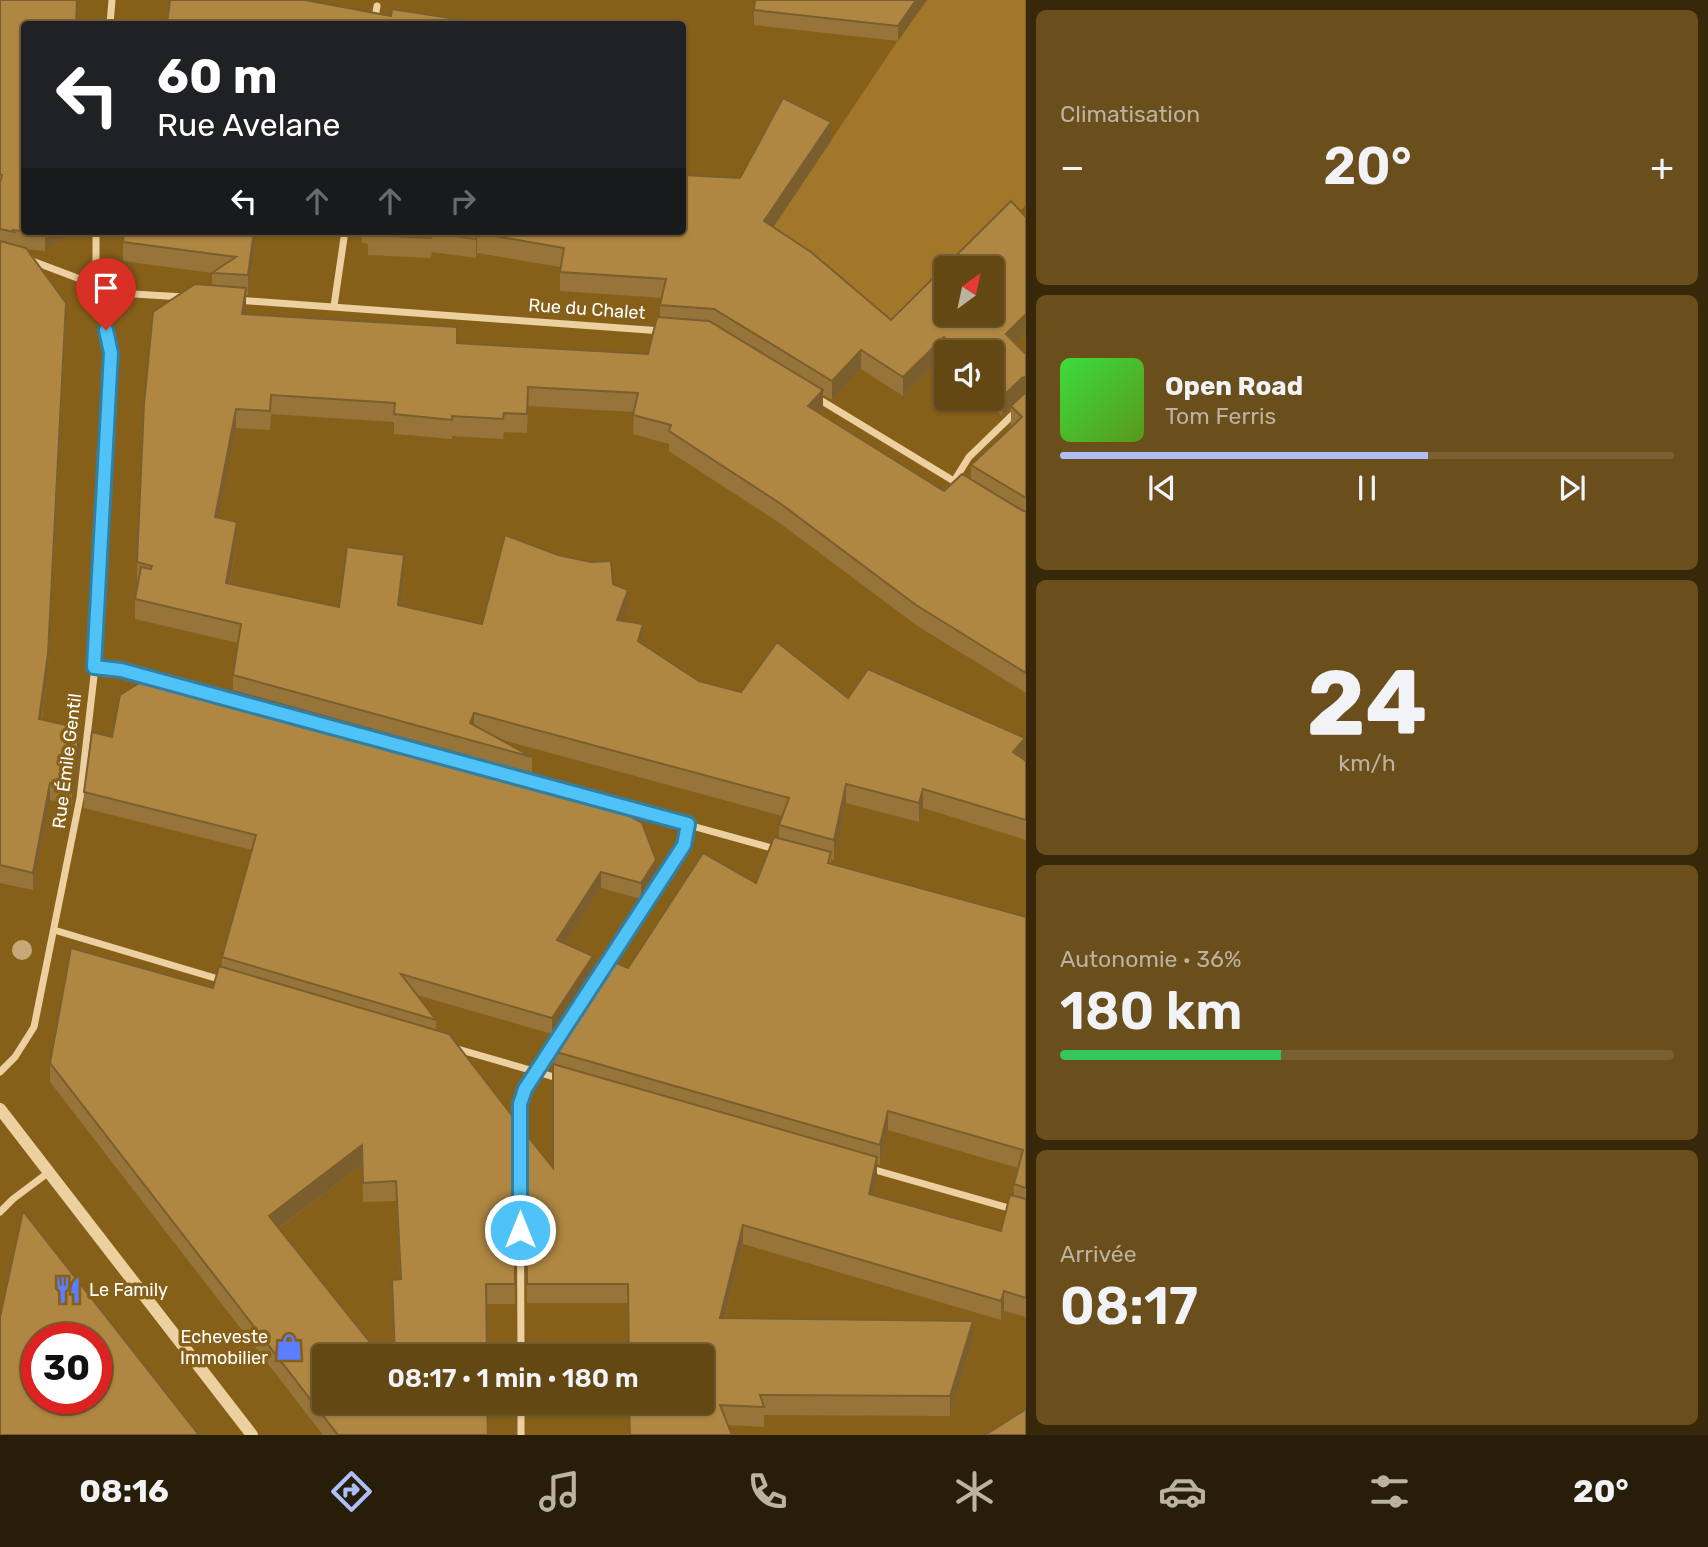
<!DOCTYPE html>
<html lang="fr">
<meta charset="utf-8">
<style>
:root{--surface:#644813;--page:#6a4f1c;--text:#f1f3f6;--muted:#bbb2a0;--line:#786033;--accent:#aebefa}
body{margin:0;font-family:Rubik,sans-serif;background:var(--page);color:var(--text);height:100vh;display:flex;flex-direction:column;font-size:26px;white-space:nowrap}
*{box-sizing:border-box;margin:0}
p{font-size:23px;color:var(--muted)}
.icon{flex:none;width:38px;height:38px;fill:none;stroke:currentColor;stroke-width:2;stroke-linecap:round;stroke-linejoin:round}
.map{position:relative;flex:1;overflow:hidden}
.sheet{display:flex;flex-direction:column;gap:10px;padding:10px;background:#37280a;width:682px}
.sheet>*{flex:none}
.hud{position:absolute;left:21px;top:21px;width:665px;height:214px;border-radius:7px;box-shadow:0 2px 5px #0004,0 0 0 2px var(--line);background:#202124;color:#fff;overflow:hidden}
.needle{width:46px;rotate:33deg}
.buttons{position:absolute;left:934px;top:256px;display:grid;gap:14px}
.buttons a{display:grid;place-items:center;width:70px;height:70px;border-radius:7px;background:var(--surface);box-shadow:0 2px 5px #0004,0 0 0 2px var(--line);font-size:35px}
.speed{position:absolute;left:21px;top:1323px;display:flex;gap:14px;font-size:35px;font-weight:700;text-align:center}
.speed>*{display:grid;place-content:center;width:91px;height:91px;border-radius:50%;background:var(--surface);box-shadow:0 2px 5px #0004,0 0 0 2px var(--line);line-height:1}
.speed .limit{border:10px solid #d22;background:#fff;color:#111}
.pin{position:absolute;display:grid;place-items:center;width:60px;height:60px;color:#fff;margin:-72px -30px;border-radius:50% 50% 50% 0;rotate:-45deg;box-shadow:0 0 7px #0007}
.pin .icon{rotate:45deg}
.me{position:absolute;width:77px;margin:-38px;rotate:0deg;stroke-linejoin:round;filter:drop-shadow(0 0 5px #0008)}
.turn{display:flex;align-items:center;gap:24px;height:147px;padding:0 21px;font-size:32px}
.turn .icon{width:91px;height:91px;stroke-width:2.5}
.turn b{display:block;font-size:49px;line-height:60px}
.lanes{display:flex;align-items:center;height:66px;padding:0 21px;background:#0003;justify-content:center;gap:35px;direction:ltr}
.lanes .off{opacity:.35}
.big{font-size:52px;font-weight:600;line-height:1.1}
.sheet .tile{flex:1;display:flex;flex-direction:column;justify-content:center;gap:10px;min-width:0;padding:0 24px;border-radius:10px;background:var(--page)}
.sheet .dial{align-items:center;gap:0}
.dial b{font-size:91px;line-height:1}
.song{display:flex;align-items:center;gap:21px}
.cover{width:84px;height:84px;border-radius:10px;background:linear-gradient(135deg,hsl(120 70% 55%),hsl(90 70% 35%))}
.played{height:7px;border-radius:4px;background:linear-gradient(90deg,var(--accent) 60%,var(--line) 60%)}
.keys{display:flex;justify-content:space-around;direction:ltr}
.heat{display:flex;justify-content:space-between;align-items:center;font-size:38px;direction:ltr}
.charge{height:10px;border-radius:5px;background:linear-gradient(90deg,#34c759 36%,var(--line) 0)}
.trip{position:absolute;left:312px;top:1344px;width:402px;height:70px;border-radius:7px;background:var(--surface);box-shadow:0 2px 5px #0004,0 0 0 2px var(--line);font-weight:600;line-height:70px;text-align:center}
.tabs{display:flex;height:112px;justify-content:space-around;align-items:center;background:#281d08;color:var(--muted)}
.tabs .icon{width:49px;height:49px}
.tabs .current{color:var(--accent)}
.tabs b{font-size:32px;color:var(--text)}
main{display:flex;flex:1;min-height:0}
.map>svg:first-child{display:block}
.green{fill:#a37729}
.lines{fill:none;stroke-linecap:round;stroke-linejoin:round}
.minor{stroke:#ecd0a0;stroke-width:7}
.tertiary{stroke:#ecd0a0;stroke-width:12}
.tree{fill:#c5aa78}
.wall{fill:#977439;fill-rule:evenodd}
.shaded-wall{fill:#7b5e2e}
.building{fill:#b08742;stroke:#7b5e2e;stroke-width:2;fill-rule:evenodd}
.route-casing{stroke:#337fa1;stroke-width:18}
.route{stroke:#4fc3f7;stroke-width:12}
.labels{text-anchor:middle;dominant-baseline:central;stroke-width:7;stroke-linejoin:round;paint-order:stroke}
.street-label{font-size:18px;fill:#fff;stroke:#866019}
.poi-label{font-size:18px;fill:#fff;stroke:#866019;text-anchor:start}
</style>
<main>
<div class="map">
<svg width="1026" height="1435" viewBox="0 0 1026 1435">
<rect width="100%" height="100%" fill="#866019"/>
<path class="green" d="M925 0H1025V206L963 268H947V284L849 381 724 302 764 196 789 203Z"/>
<g class="lines">
<path class="minor" d="M110 24 112 0
M374 24 377 6
M27 259 117 293 184 297
M237 300 662 331
M334 306 345 231
M817 398 962 486
M954 481 969 457 1026 402
M95 667 121 670 235 701
M598 800 779 850
M54 930 225 981
M604 967 684 845 688 824
M454 1048 561 1079
M0 1072 15 1057 34 1027 80 798 95 667 111 353 96 285V231
M868 1168 1026 1213
M0 1212 13 1199 49 1172
M521 1356 520 1104 525 1089 557 1038
M521 1402V1435"/>
<path class="tertiary" d="M0 1109 252 1435"/>
</g>
<circle class="tree" cx="22" cy="950" r="10"/>
<path class="wall" d="M0 0 24 24 72 232 45 251 27 249 66 321 48 671 42 719 80 746 72 805 50 800 33 890 0 883Z
M927 0 898 41 754 25V10Z
M831 141 773 227 891 320 1026 217V333L1015 344 1026 354V693L916 625 781 524 669 451V444L633 434 634 412 528 406 527 433 504 432 503 439 452 436V439L394 434V422L271 414 270 430 236 428 218 518 237 541 230 583 339 607 404 574 400 606 482 624 613 584 628 609 623 621 643 644 699 681 741 692 848 698 1025 757 1023 760 1026 761V840L923 808 919 822 846 803 834 860 831 859V864L1026 917V1317L1004 1311 1001 1320 743 1244 725 1318 973 1341 950 1416 764 1415V1427L728 1425 628 1303H527L526 1134 553 1168V1036L628 968 756 883 779 838V825L782 816 499 739 532 757V773L656 877 641 899 601 888 565 943 593 972 552 1034 417 995 436 1020V1030L514 1118 515 1304H486L487 1356H394L392 1280 400 1279 396 1201 363 1202 362 1165 279 1228 324 1356 488 1435H323L50 1082V1063L213 988 222 967V957L252 850 84 808V792L112 737 228 705 233 691V675L238 643 135 619V599L138 582H137V562L212 285V273L123 261V242L124 231H257L248 295H246L245 314 457 343 648 354 660 317V305L662 298 560 291V267L477 253 476 258 432 252 431 258 368 255V244L362 243V231H682L740 178ZM947 352H992V397H984L1002 416 1011 408V425L1012 427 971 465V480L944 491 819 413 823 409V395L832 400 861 369 903 396 944 356 947 359ZM888 1130 1018 1168 1014 1184V1196L1001 1231 873 1195 877 1177V1164L880 1165Z"/>
<path class="shaded-wall" d="M916 0H927L898 41V26Z
M831 122V141L764 241V221Z
M49 231H72V232L45 251V234Z
M254 231H257L248 295V275Z
M477 233V253L476 258V239Z
M246 288V307L242 334V314Z
M66 303 48 671 39 736V719Z
M1026 314V333L1006 353V334Z
M944 337V356L903 396V377Z
M861 350V369L832 400V381Z
M1026 377V396L1011 406V408L1002 416V397L1022 378Z
M823 390V409L808 425V406Z
M236 409V428L215 537V517Z
M237 522V541L226 602V583Z
M404 555V574L398 625V605Z
M628 590V609L617 639V620Z
M643 624V644L638 641Z
M474 713V732L470 742V723Z
M80 728V746L72 805V788Z
M1025 738V757L1013 772V752Z
M50 783V800L33 890V873Z
M846 784V803L834 860V840Z
M923 789V808L919 822V803Z
M656 860V877L641 899V883Z
M601 872V888L557 956V940Z
M593 956V972L552 1034V1018Z
M888 1111V1130L880 1165V1145Z
M362 1145V1165L269 1235V1216Z
M877 1157V1177L869 1213V1194Z
M743 1225V1244L720 1337V1318Z
M1004 1291V1311L1001 1320V1301Z
M973 1321V1341L950 1416V1396Z"/>
<path class="building" d="M0 0H77L76 24H24V231H49L45 234 13 230 14 232 0 229V183L2 175 0 174Z
M170 0H305L391 16 392 9 488 24H167Z
M755 0H916L898 26 754 10Z
M783 98 831 122 764 221 811 252 891 320 1011 201 1026 217V314L1006 334 1026 354V377L1022 378 1002 397 992 387V352H958L944 337 903 377 861 350 832 381 714 309 660 305 666 279 560 272 564 248 477 233 476 239 432 233 431 238 368 235 369 231H682V175L740 178ZM947 268H992V313H947Z
M124 231H254L248 275 212 273 236 257 123 242Z
M0 241 26 248 66 303 48 654 39 719 80 728 72 788 50 783 33 873 0 865Z
M195 284 246 288 242 314 457 327V343L507 346 648 354 657 317 709 321 823 390 808 406 944 491 962 474 1023 511H1026V673L916 605 781 504 669 431 671 425 633 415 638 393 528 387 527 414 504 413 503 419 452 416V420L394 414 395 403 271 395 270 411 236 409 215 517 237 522 226 583 339 607 347 547 404 555 398 605 482 624 505 535 558 555 591 562 611 561 613 584 628 590 617 620 643 624 638 641 699 681 741 692 777 642 848 698 868 669 1025 738 1013 752 1026 761V820L923 789 919 803 846 784 834 840 779 825 789 798 474 713 470 723 532 757 233 675 241 624 135 599 141 567 151 569 152 566 137 562 144 404 153 312Z
M1026 392V498L971 465 1022 417 1011 406Z
M139 683 228 705 230 690 576 786 642 823 656 860 641 883 601 872 557 940 593 956 552 1018 401 974 436 1020 222 957 256 835 84 792 92 732 112 737 120 695Z
M774 837 831 852 828 863 1026 917V1188L1014 1184 1023 1150 888 1111 880 1145 553 1051V1036L605 958 628 968 703 853 756 883Z
M71 948 213 988 219 966 449 1034 514 1118 515 1284H486L487 1356H395L392 1280 401 1279 396 1181 363 1183 362 1145 269 1216 381 1356H324V1402H487L488 1435H338L50 1063Z
M553 1064 877 1157 869 1194 1001 1231 1010 1195 1026 1199V1298L1004 1291 1001 1301 743 1225 720 1318 973 1321 950 1396 760 1395 764 1407 720 1405 732 1435H630L629 1402H702V1356H629L628 1284H527L526 1134 553 1168Z
M23 1211 199 1435H0V1317ZM37 1339H96V1398H37Z
M1026 1409V1435H985Z"/>
<g class="lines">
<defs>
<path id="route" d="M106 330 111 353 94 667 121 670 688 824 684 845 525 1089 520 1104V1230"/>
</defs>
<use href="#route" class="route-casing"/>
<use href="#route" class="route"/>
</g>
<defs>
<symbol id="restaurant-bare" viewBox="-9 -9 18 18"><path d="M-5-6h1v4h1v-4h1v4h1v-4h1v5L-1.5 .5V6h-2V.5L-5-1ZM5-6V6H3V1.5H1.5Q1.5-4 5-6Z" fill="#5b7dff" stroke="#866019" stroke-width="2.5" paint-order="stroke"/></symbol>
<symbol id="shop-bare" viewBox="-9 -9 18 18"><path d="M-5-2.5h2.3a2.7 3.5 0 0 1 5.4 0H5L5.5 6h-11ZM-1.5-2.5h3a1.5 2.3 0 0 0-3 0Z" fill="#5b7dff" stroke="#866019" stroke-width="2.5" paint-order="stroke"/></symbol>
</defs>
<g fill-rule="evenodd">
<use href="#restaurant-bare" x="49" y="1271" width="38" height="38"/>
<use href="#shop-bare" x="270" y="1328" width="38" height="38"/>
</g>
<g class="labels">
<g class="street-label">
<text transform="translate(587 309) rotate(4)">Rue du Chalet</text>
<text transform="translate(67 761) rotate(-83)">Rue Émile Gentil</text>
</g>
<g class="poi-label">
<text x="89" y="1290">Le Family</text>
<text x="268" y="1337" text-anchor="end">Echeveste<tspan x="268" dy="21">Immobilier</tspan></text>
</g>
</g>
</svg>
<div class="buttons">
<a><svg class="needle" viewBox="-14 -14 28 28"><path d="M0-13l5 13h-10z" fill="#e53935"/><path d="M0 13l5-13h-10z" fill="#bbb2a0"/></svg></a>
<a><svg class="icon" aria-label="sound" viewBox="0 0 24 24"><path d="M4 9h4l5-4v14l-5-4H4zM17 9q2 3 0 6"/></svg></a>
</div>
<div class="speed"><div class="limit">30</div></div>
<div class="pin" style="left:106px;top:330px;background:#d93025"><svg class="icon" aria-label="arrive" viewBox="0 0 24 24"><path d="M6 21V4h12l-3 4 3 4H6"/></svg></div>
<svg class="me" style="left:520px;top:1230px" viewBox="-20 -20 40 40"><circle r="17" fill="#4fc3f7" stroke="#fff" stroke-width="3"/><path d="M0-11L8 9 0 5-8 9z" fill="#fff"/></svg>
<div class="trip">08:17 · 1 min · 180 m</div>
<div class="hud">
<div class="turn"><svg class="icon" aria-label="left" viewBox="0 0 24 24"><path d="M17 20v-9H6M10 6l-5 5 5 5"/></svg><div><b>60 m</b>Rue Avelane</div></div>
<div class="lanes"><svg class="icon" aria-label="left" viewBox="0 0 24 24"><path d="M17 20v-9H6M10 6l-5 5 5 5"/></svg><svg class="icon off" aria-label="ahead" viewBox="0 0 24 24"><path d="M12 20V5M6 11l6-6 6 6"/></svg><svg class="icon off" aria-label="ahead" viewBox="0 0 24 24"><path d="M12 20V5M6 11l6-6 6 6"/></svg><svg class="icon off" aria-label="right" viewBox="0 0 24 24"><path d="M7 20v-9h11M14 6l5 5-5 5"/></svg></div>
</div>
</div>
<section class="sheet">
<div class="tile"><p>Climatisation</p>
<div class="heat"><a>−</a><b class="big">20°</b><a>+</a></div>
</div>
<div class="tile">
<div class="song"><i class="cover"></i><div><b>Open Road</b><p>Tom Ferris</p></div></div>
<div class="played"></div>
<div class="keys"><svg class="icon" aria-label="previous" viewBox="0 0 24 24"><path d="M18 5L8 12l10 7zM5 5v14"/></svg><svg class="icon" aria-label="pause" viewBox="0 0 24 24"><path d="M8 5v14M16 5v14"/></svg><svg class="icon" aria-label="next" viewBox="0 0 24 24"><path d="M6 5l10 7-10 7zM19 5v14"/></svg></div>
</div>
<div class="tile dial"><b>24</b><p>km/h</p></div>
<div class="tile"><p>Autonomie · 36%</p><b class="big">180 km</b><div class="charge"></div></div>
<div class="tile"><p>Arrivée</p><b class="big">08:17</b></div>
</section>
</main>
<nav class="tabs">
<b>08:16</b>
<svg class="icon current" aria-label="directions" viewBox="0 0 24 24"><path d="M12 3l9 9-9 9-9-9zM9 14v-3h6M13 9l2 2-2 2"/></svg>
<svg class="icon" aria-label="music" viewBox="0 0 24 24"><path d="M9 18V5l10-2v13"/><circle cx="6" cy="18" r="3"/><circle cx="16" cy="16" r="3"/></svg>
<svg class="icon" aria-label="phone" viewBox="0 0 24 24"><path d="M5 4h4l2 5-3 2q2 4 5 5l2-3 5 2v4C11 20 4 13 5 4z"/></svg>
<svg class="icon" aria-label="climate" viewBox="0 0 24 24"><path d="M12 3v18M4 7l16 10M4 17L20 7"/></svg>
<svg class="icon" aria-label="car" viewBox="0 0 24 24"><path d="M5 17H2v-5l4-1 3-4h7l3 4 3 1v5h-3M9 17h6M6 11h13"/><circle cx="7" cy="17" r="2"/><circle cx="17" cy="17" r="2"/></svg>
<svg class="icon" aria-label="filters" viewBox="0 0 24 24"><path d="M4 7h16M4 17h16"/><circle cx="9" cy="7" r="2"/><circle cx="15" cy="17" r="2"/></svg>
<b>20°</b>
</nav>
